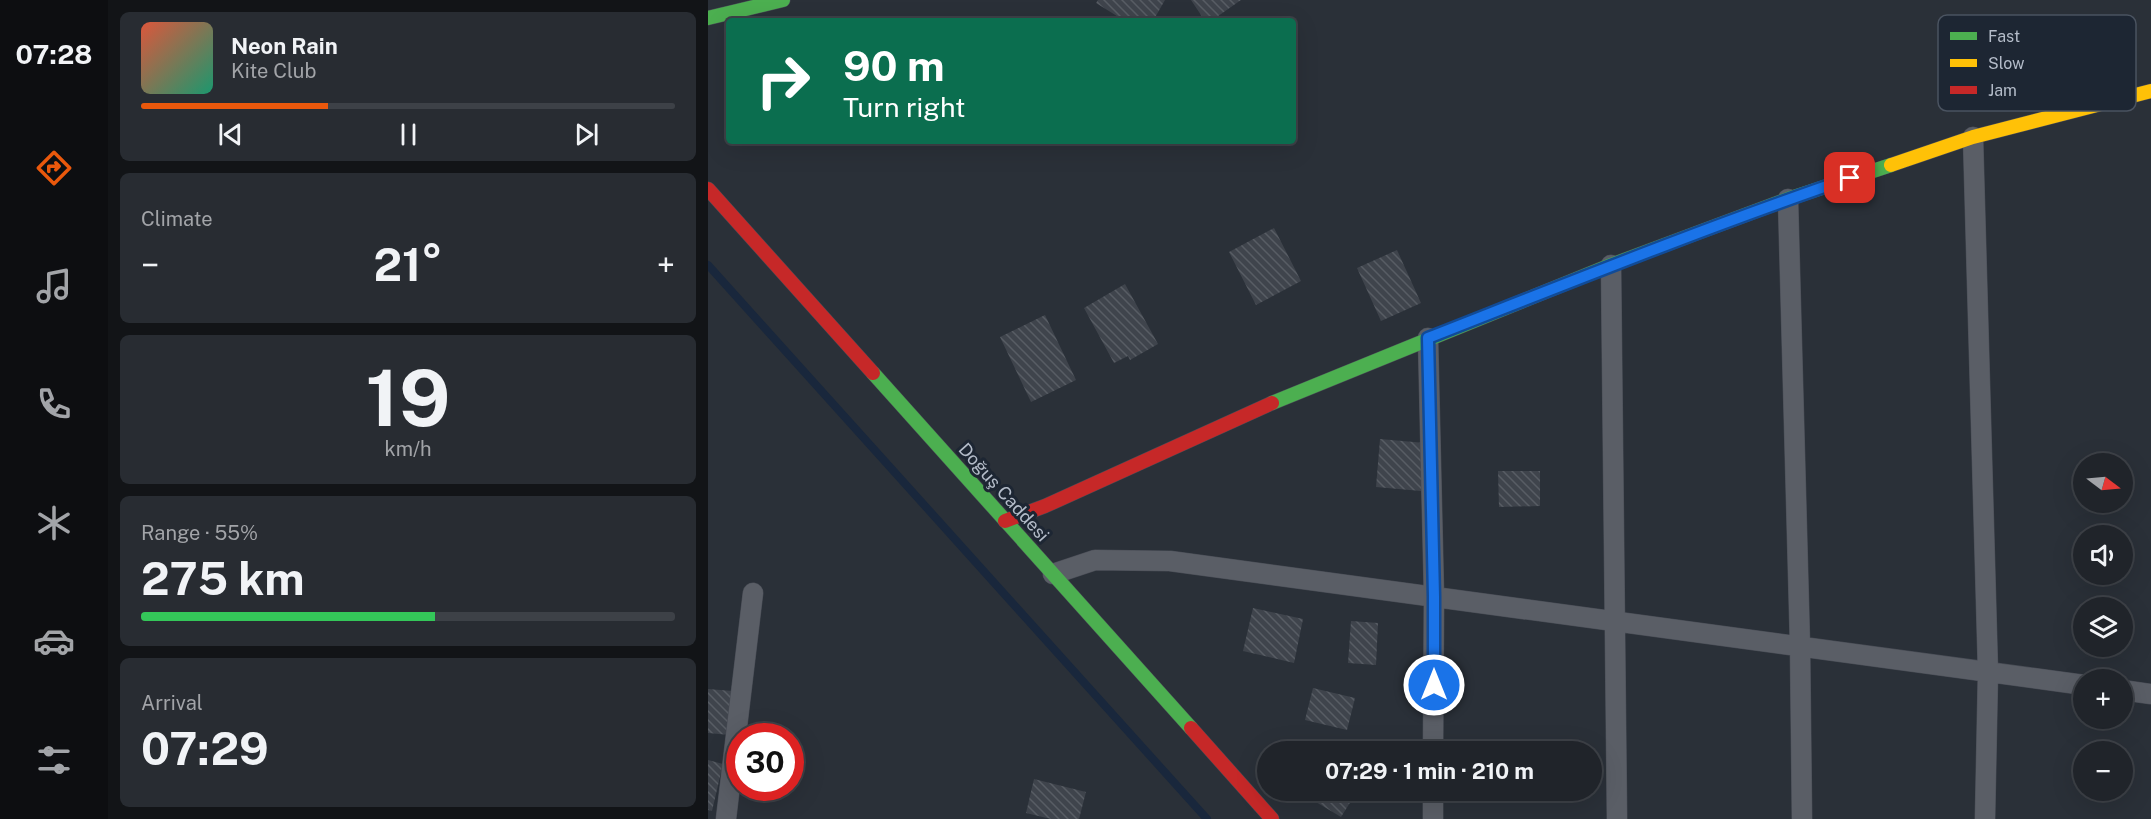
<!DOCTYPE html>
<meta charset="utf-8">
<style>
:root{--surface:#20242a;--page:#282c32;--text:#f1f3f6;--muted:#a2a4a8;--line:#3d4147;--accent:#ea580c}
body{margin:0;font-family:"Public Sans",sans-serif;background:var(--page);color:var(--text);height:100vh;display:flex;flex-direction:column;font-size:22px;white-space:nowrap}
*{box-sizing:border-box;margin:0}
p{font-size:20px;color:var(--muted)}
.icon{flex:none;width:33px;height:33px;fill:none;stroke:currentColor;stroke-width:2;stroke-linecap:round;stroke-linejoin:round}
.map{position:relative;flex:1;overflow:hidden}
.sheet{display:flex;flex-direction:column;gap:12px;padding:12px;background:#121417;width:600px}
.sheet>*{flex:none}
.hud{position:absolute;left:18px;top:18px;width:570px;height:126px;border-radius:6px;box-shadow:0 6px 24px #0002,0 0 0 2px var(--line);background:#0b6e4f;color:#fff;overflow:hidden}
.needle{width:39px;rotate:106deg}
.buttons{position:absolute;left:1365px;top:453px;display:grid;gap:12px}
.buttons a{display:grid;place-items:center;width:60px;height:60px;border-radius:50%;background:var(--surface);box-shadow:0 6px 24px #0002,0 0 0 2px var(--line);font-size:30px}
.speed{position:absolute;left:18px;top:723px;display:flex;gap:12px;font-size:30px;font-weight:700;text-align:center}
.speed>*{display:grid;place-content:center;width:78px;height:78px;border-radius:50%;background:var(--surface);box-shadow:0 6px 24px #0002,0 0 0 2px var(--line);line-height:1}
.speed .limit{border:9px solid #d22;background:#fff;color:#111}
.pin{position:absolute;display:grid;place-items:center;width:51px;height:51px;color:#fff;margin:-26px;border-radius:12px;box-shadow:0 3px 9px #0006}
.me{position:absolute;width:66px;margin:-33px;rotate:0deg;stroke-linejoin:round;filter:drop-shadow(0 0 4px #0008)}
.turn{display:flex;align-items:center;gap:21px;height:126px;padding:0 18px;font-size:27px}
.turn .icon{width:78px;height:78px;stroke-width:2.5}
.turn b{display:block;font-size:42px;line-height:51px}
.big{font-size:45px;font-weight:700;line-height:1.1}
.sheet .tile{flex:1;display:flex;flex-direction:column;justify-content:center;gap:9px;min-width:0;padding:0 21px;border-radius:9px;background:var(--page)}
.sheet .dial{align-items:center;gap:0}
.dial b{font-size:78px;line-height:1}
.song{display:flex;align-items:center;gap:18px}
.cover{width:72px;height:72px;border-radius:9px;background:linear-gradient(135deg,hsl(10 70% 55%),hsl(160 70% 35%))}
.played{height:6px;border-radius:3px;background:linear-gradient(90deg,var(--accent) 35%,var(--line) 35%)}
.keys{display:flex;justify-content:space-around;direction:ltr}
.heat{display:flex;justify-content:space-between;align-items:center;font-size:33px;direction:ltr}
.charge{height:9px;border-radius:4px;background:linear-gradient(90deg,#34c759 55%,var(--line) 0)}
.trip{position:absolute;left:549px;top:741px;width:345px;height:60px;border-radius:30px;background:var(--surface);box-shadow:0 6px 24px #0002,0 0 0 2px var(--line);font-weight:700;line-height:60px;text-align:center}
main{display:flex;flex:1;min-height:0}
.tabs{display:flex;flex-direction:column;width:108px;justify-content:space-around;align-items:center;background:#0d0e11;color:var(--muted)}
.tabs .icon{width:42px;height:42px}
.tabs .current{color:var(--accent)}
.tabs b{font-size:27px;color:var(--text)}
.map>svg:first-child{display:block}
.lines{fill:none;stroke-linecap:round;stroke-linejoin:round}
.stream{stroke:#19273c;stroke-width:8}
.building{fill:url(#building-back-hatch)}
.street-casing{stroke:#484c55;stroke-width:21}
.fast-casing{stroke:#484c55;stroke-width:15}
.slow-casing{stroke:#484c55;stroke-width:15}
.jam-casing{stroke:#484c55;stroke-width:15}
.street{stroke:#5a5e66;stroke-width:20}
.fast{stroke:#4caf50;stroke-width:14}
.slow{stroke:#ffc107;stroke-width:14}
.jam{stroke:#c62828;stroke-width:14}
.route-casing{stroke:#114b97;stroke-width:15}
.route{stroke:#1a73e8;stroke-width:10}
.labels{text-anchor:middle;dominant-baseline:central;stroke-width:6;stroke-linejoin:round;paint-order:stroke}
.street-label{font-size:18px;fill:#b4bcc9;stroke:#1d2633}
.key{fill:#1d2633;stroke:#4a5360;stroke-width:1.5}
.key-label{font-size:16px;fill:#b4bcc9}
</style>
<main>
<nav class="tabs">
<b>07:28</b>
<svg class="icon current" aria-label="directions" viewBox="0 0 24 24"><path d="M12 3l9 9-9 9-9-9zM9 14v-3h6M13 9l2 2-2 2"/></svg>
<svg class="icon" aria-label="music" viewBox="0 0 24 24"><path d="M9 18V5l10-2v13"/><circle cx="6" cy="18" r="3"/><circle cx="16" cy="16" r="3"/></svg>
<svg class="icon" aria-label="phone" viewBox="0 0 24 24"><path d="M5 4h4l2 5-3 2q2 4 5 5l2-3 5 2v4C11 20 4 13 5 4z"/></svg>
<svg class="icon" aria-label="climate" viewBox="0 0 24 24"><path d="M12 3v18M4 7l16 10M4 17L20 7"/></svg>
<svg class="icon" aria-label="car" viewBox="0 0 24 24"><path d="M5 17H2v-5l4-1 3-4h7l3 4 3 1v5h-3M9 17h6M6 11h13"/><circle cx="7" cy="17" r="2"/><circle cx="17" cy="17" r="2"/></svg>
<svg class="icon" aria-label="filters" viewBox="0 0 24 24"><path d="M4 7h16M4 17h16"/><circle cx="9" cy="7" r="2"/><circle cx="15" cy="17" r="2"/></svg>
</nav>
<section class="sheet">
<div class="tile">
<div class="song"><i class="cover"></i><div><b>Neon Rain</b><p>Kite Club</p></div></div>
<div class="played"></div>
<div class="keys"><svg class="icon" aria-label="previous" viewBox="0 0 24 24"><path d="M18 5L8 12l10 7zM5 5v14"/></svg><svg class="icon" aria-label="pause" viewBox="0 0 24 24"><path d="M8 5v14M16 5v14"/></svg><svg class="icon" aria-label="next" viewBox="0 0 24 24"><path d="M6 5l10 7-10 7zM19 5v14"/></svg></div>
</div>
<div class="tile"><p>Climate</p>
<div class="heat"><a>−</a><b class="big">21°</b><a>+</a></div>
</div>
<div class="tile dial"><b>19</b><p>km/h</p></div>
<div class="tile"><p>Range · 55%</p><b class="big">275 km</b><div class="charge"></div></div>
<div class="tile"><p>Arrival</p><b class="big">07:29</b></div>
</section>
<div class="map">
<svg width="1443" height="819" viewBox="0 0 1443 819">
<defs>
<pattern id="building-back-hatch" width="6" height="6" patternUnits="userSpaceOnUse" patternTransform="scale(1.5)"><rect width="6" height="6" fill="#3f444c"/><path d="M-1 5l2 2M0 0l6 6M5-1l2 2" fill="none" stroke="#585d64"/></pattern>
</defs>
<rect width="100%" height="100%" fill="#2a3038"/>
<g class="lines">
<path class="stream" d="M0 265 499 819"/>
</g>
<path class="building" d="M390 0H457L445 21H417L388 3Z
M483 0H533L503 21H497Z
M566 228 593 281 548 305 521 252Z
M689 250 713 303 673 321 649 268Z
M417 284 450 344 422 360 420 356 406 363 376 308Z
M337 315 368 380 323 402 292 337Z
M672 439 717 443 713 491 668 487Z
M790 471H832V506L791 507Z
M545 608 595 619 586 663 535 651Z
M643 621 670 623 668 665 640 663Z
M605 688 647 698 639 730 597 720Z
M0 689 25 691 22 735 0 733Z
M0 760 15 764 4 811 0 810Z
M326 779 378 792 371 819H343L318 813Z
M608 790H632L645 798 633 817 603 799Z"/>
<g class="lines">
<defs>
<path id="street" d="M1265 137 1280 672 1277 819
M1080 199 1092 645 1094 819
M903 265 909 819
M720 338 726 596 725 752
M345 574 387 560 462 561 1376 685
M1414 690 1443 694
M18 819 45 593
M725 819V790"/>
<path id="fast" d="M0 18 75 0
M165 373 483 728
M564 403 903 265 1080 199 1183 165"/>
<path id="slow" d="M1183 165 1265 137 1443 91"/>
<path id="jam" d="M0 189 165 373
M297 521 337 506 564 403
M483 728 564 819"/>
</defs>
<use href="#street" class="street-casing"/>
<use href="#fast" class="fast-casing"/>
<use href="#slow" class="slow-casing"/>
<use href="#jam" class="jam-casing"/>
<use href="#street" class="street"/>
<use href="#fast" class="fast"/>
<use href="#slow" class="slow"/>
<use href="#jam" class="jam"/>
</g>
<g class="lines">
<defs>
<path id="route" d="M726 685V596L720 338C860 283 999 227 1142 178"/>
</defs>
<use href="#route" class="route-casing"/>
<use href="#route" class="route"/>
</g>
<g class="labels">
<g class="street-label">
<text transform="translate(296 492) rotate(48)">Doğuş Caddesi</text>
</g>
</g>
<rect x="1230" y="15" width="198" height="96" rx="9" class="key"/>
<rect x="1242" y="32" width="27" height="8" fill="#4caf50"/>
<rect x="1242" y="59" width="27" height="8" fill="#ffc107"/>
<rect x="1242" y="86" width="27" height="8" fill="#c62828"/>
<g class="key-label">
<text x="1280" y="42">Fast</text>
<text x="1280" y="69">Slow</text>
<text x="1280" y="96">Jam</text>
</g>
</svg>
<div class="buttons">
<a><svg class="needle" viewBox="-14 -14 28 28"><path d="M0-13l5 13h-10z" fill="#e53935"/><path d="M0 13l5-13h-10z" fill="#a2a4a8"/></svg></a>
<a><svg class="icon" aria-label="sound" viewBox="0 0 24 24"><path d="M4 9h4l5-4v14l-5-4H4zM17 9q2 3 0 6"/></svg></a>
<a><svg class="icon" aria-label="layers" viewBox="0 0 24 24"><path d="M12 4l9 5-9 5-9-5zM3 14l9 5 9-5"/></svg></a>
<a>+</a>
<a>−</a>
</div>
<div class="speed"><div class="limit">30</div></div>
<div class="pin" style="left:1142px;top:178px;background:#d93025"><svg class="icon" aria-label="arrive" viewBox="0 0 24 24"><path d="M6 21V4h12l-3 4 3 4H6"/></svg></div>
<svg class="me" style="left:726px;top:685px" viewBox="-20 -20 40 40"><circle r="17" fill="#1a73e8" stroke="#fff" stroke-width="3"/><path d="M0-11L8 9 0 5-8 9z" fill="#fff"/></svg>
<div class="trip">07:29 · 1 min · 210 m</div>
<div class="hud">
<div class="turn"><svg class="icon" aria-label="right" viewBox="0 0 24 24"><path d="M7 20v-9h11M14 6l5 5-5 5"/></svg><div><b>90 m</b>Turn right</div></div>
</div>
</div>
</main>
